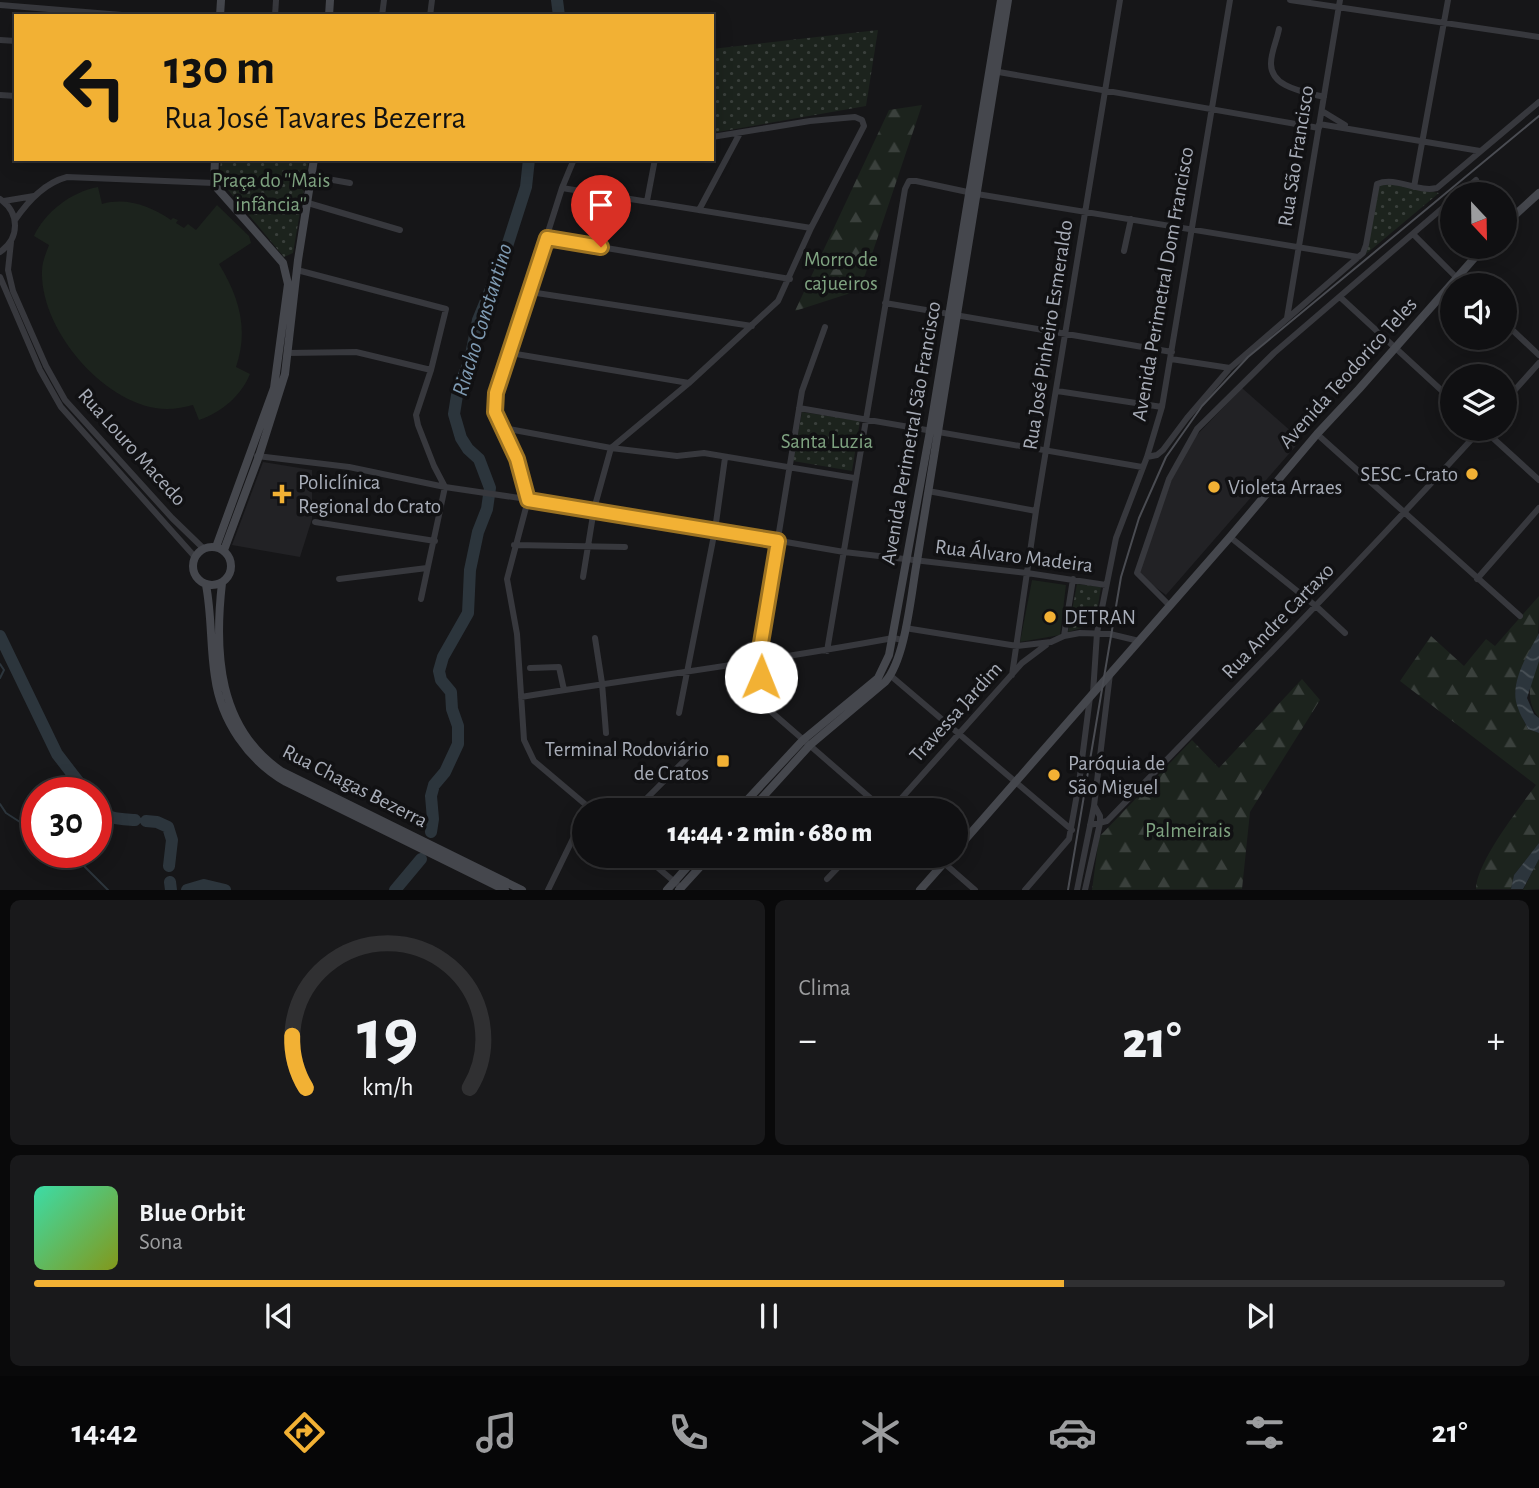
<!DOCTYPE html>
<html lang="pt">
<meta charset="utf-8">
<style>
:root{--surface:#101012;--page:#19191b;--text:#f1f3f6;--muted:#9c9d9f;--line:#303032;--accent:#f2b134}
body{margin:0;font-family:"Alegreya Sans",sans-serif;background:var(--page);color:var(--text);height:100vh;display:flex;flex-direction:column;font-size:26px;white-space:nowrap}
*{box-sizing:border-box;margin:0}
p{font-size:23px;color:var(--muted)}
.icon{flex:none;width:38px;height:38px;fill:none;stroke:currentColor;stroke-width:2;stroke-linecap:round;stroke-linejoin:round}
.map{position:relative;height:890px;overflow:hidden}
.panel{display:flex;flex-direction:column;gap:10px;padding:10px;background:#09090a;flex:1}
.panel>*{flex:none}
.hud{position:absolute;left:14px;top:14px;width:700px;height:147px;border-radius:0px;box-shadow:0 4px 18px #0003,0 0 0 2px var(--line);background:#f2b134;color:#111;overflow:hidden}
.needle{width:46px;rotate:158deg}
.controls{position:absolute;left:1440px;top:182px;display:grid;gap:14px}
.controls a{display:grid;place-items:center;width:77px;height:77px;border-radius:50%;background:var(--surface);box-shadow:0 4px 18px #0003,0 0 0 2px var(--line);font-size:35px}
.speed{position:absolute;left:21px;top:777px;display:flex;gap:14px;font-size:35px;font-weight:700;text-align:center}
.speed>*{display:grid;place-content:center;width:91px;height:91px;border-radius:50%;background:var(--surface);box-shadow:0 4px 18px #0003,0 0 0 2px var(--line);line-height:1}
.speed .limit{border:10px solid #d22;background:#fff;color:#111}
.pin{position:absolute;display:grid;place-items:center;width:60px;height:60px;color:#fff;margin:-72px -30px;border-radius:50% 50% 50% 0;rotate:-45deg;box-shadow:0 0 7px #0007}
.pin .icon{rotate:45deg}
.me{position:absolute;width:77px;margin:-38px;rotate:1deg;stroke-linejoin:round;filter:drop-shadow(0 0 5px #0008)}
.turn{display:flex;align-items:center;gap:24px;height:147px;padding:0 35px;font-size:32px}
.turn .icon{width:91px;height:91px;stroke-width:2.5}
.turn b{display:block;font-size:49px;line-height:60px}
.big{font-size:52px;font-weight:800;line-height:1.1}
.panel .card{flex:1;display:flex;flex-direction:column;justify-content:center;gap:10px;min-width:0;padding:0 24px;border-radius:10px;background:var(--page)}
.panel .dial{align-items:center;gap:0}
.dial svg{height:182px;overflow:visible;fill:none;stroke:var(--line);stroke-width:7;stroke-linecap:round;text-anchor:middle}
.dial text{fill:var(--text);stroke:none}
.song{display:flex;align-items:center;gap:21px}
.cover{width:84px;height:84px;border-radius:10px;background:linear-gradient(135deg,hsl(160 70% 55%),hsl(70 70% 35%))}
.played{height:7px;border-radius:4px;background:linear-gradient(90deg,var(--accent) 70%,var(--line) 70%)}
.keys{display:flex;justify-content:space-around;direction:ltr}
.heat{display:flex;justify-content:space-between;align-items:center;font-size:38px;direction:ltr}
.panel .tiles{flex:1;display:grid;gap:10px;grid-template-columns:1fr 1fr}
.card:last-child{grid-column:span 2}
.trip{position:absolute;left:572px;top:798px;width:396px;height:70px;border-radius:35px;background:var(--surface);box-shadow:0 4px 18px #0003,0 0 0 2px var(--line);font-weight:800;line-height:70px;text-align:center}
.dock{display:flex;height:112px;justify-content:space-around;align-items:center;background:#060607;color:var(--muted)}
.dock .icon{width:49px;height:49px}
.dock .current{color:var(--accent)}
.dock b{font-size:32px;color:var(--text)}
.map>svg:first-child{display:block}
.built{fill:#222225}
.green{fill:#1c231d}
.forest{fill:url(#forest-firs)}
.park{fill:url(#park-dots)}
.water{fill:url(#water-waves)}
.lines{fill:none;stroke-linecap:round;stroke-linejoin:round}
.stream{stroke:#2c353c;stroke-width:2}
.river{stroke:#2c353c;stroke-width:12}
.street{stroke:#37383d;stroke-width:6}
.secondary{stroke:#45474d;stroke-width:8}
.tram{stroke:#4a4c52;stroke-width:2}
.route-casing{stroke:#9d7322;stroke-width:18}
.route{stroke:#f2b134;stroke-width:12}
.poi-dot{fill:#f2b134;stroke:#111113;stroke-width:2.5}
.labels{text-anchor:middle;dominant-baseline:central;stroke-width:7;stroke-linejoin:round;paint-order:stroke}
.street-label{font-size:21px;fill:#a8adb8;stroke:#111113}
.park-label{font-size:21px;fill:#7fa381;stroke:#111113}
.poi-label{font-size:21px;fill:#a8adb8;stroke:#111113;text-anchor:start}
.water-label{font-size:23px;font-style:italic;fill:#7f9bb3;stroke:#111113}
</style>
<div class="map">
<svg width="1539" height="890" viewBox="0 0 1539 890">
<defs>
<pattern id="forest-firs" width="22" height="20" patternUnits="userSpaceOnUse" patternTransform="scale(1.75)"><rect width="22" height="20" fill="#1c231d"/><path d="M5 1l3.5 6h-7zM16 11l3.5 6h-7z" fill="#3a403c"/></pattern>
<pattern id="park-dots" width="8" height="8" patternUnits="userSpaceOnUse" patternTransform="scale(1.75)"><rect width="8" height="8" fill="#1c231d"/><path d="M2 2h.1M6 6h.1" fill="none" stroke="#3a403c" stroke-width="1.8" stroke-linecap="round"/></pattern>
<pattern id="water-waves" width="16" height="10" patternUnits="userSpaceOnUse" patternTransform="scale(1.75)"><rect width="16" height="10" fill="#2c353c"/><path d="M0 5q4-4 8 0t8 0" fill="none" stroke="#485056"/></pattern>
</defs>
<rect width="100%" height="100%" fill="#161618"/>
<path class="built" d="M1242 388 1301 440 1166 595 1137 574 1175 471 1192 440Z
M263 462 312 470V519L300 557 232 545Z"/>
<path class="green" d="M98 187 102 204C127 197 150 206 171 220L173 218 178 220 176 223 184 228 188 224 196 230 217 205 249 236 251 243 219 264C239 297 249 329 236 367L250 374C241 396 222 412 199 420L193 405C185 407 176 409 167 409 106 408 40 330 42 271 42 262 46 253 49 245L34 236C45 212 71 192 98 187Z
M1032 580 1066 585 1060 635 1020 642Z"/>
<path class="forest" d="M922 105 860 290 795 311 889 110Z
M1539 596C1539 608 1539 624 1538 635 1521 679 1503 681 1528 729L1539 733V843L1514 875 1511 889H1476C1476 863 1519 808 1536 785L1400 681 1431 636 1464 666 1486 639 1495 646Z
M1539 661V718C1524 699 1530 682 1539 661Z
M1302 679 1320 700 1250 812 1242 889 1092 890 1099 837 1192 740 1219 768Z
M1539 859V889L1523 890Z"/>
<path class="park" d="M878 30 866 106 712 133V49Z
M221 159H309L293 253 284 257 219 179Z
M1384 183 1439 193 1366 254 1377 187Z
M802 412 860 421 852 471 793 461Z
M1077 584 1101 587 1095 624 1068 632Z"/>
<path class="water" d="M1539 633V661L1527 698 1534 714 1539 718V733L1528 729C1525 722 1520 715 1518 708 1508 684 1528 654 1539 633Z
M1539 843V859L1523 889H1511L1514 875Z"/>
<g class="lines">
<path class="stream" d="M0 664 4 670 0 678
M0 804 6 813 37 833
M65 852 83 865 108 890"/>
<path class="river" d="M557 0 559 16
M0 636 57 754 87 793
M96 805C107 820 118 819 135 820
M146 821 157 822 168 827 172 840 169 866
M431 832 433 819 431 796 434 785 445 772 458 744V726L452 709 451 692 441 680 439 671 443 657 468 613 470 570 478 532 487 509 490 488 479 459 468 449 461 438 454 414 458 389 470 360 478 320 502 262 526 187 529 159
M170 882 171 890
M187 890 204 885 225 890
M395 890 421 859"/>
<path class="street" d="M1290 0 1539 37
M0 5 134 16
M275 16 276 0
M382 16 384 0
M430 16 432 0
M1279 29C1277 40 1271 52 1271 63 1270 88 1306 92 1324 97
M0 40 16 41
M993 71 1319 128
M0 95 16 96
M1322 111 1345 125
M1319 124 1480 151
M574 159 562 188 494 402 495 412 517 459 528 500 507 579 517 634 524 740 534 761 592 810
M310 176 350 183
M1414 187 1448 0
M562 188 811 228
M1460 194 1476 180
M0 199C20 213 20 238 0 252
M4 201 34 196
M647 201 655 159
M308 203 400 230
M699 210 740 133
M15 220C28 201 44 183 67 177L214 183
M1413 234 1464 285
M547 238 790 279
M11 242 8 270 13 291 46 366 65 400 172 518 204 549
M1124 251 1131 219
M297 270 446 309 431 370 416 415 418 425 434 466 445 487 421 599
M0 277 40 370 61 407 195 557
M530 292 752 326
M1340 297 1452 400
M885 303 1172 352
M1287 318 1340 0
M1505 323 1539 355
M825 327 802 391 758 661 765 703 768 709 884 810
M287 353 356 352 431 370
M510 353 689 383
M1171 359 1230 368
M1057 391 1162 407
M1505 401 1539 363
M799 408 1142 467
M503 428 611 448 677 456 704 453 854 478
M1483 429 1539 480
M1317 434 1520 616
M257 456 349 467 445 487 594 509 844 552 1027 573 1106 585
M1147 457 1157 455 1163 450 1187 418 1230 368 1363 253 1366 245 1377 184C1396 176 1418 193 1437 188L1539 102
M928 491 1036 511
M315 522 435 541
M1230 537 1317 607 1345 633
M514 545 625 547
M583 577 594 509 611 448 689 383 778 301 811 228 864 126 862 120 855 117 810 121 712 137
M339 579 427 568
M1477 579 1539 508
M1170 606 1137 573 1169 479 1197 429 1274 353 1452 200
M905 628 1017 646 1051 642 1064 636 1080 633 1110 634 1139 641
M1064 636 1073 579
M595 638 602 683 606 733
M827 651 905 189 909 181H916L977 194 1358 257
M530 668 559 667 564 690
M1012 675 1036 511 1120 0
M891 676 1072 830
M1093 693 1097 633 1116 538 1147 457 1162 407 1230 0
M521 697C645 677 770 661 893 638L903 640
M679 713 715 530 725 458
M635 810 694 751
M891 810 1022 663 1046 645
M1090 825 1107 821C1233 692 1359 563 1481 429
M644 856 677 884
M936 856 975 890
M827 879 849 856
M548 890 584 816
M1025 890 1069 839 1079 783 1090 697
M1077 890 1094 806 1110 674
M1085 890 1100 823V816L1095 807"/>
<path class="secondary" d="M220 16 221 0
M329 16 330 0
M215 159 214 183 217 188 283 263 288 284 274 388 216 547
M1505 224 1539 193
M193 566a19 19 0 1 1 38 0a19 19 0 1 1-38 0Z
M224 550 259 456 285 374 298 260 314 159
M222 583C214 653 218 728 281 771L522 890
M206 585C212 616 210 646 215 677 221 721 248 760 286 782L505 890
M738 810 803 740 878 678 889 655 930 431 1001 0
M751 810 810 745 885 682C906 659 911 593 917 561L1008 0
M956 850 1230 537 1317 434 1359 389 1484 247
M667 890 697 856
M679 890 710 856
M920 890 950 856"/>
<path class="tram" d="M1068 890 1121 577 1139 518 1166 457 1202 406 1248 357 1539 116"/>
</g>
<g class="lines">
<defs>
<path id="route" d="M601 247 547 238 496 393 495 412 517 459 528 500 778 541 758 661 761 677"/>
</defs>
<use href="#route" class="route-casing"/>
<use href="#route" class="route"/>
</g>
<g class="poi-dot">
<circle cx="1472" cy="474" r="7"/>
<circle cx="1214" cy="487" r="7"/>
<path d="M278.5 483.5h7v7h7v7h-7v7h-7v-7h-7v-7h7z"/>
<circle cx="1050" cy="617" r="7"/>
<rect x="716" y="754" width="14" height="14" rx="3.5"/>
<circle cx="1054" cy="775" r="7"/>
</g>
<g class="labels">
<g class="street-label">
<text transform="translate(1296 156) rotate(-81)">Rua São Francisco</text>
<text transform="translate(1163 284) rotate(-80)">Avenida Perimetral Dom Francisco</text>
<text transform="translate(1048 335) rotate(-81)">Rua José Pinheiro Esmeraldo</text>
<text transform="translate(1348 373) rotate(-48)">Avenida Teodorico Teles</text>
<text transform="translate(911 433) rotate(-80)">Avenida Perimetral São Francisco</text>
<text transform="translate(132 447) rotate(48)">Rua Louro Macedo</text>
<text transform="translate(1014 556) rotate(7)">Rua Álvaro Madeira</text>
<text transform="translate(1278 621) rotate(-46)">Rua Andre Cartaxo</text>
<text transform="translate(956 712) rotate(-48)">Travessa Jardim</text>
<text transform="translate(355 786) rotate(27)">Rua Chagas Bezerra</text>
</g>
<g class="park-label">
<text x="271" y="180">Praça do ''Mais<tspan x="271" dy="24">infância''</tspan></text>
<text x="841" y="259">Morro de<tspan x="841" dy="24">cajueiros</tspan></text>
<text x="827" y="441">Santa Luzia</text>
<text x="1188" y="830">Palmeirais</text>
</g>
<g class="poi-label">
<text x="1458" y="474" text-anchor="end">SESC - Crato</text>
<text x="298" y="482">Policlínica<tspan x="298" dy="24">Regional do Crato</tspan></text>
<text x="1228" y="487">Violeta Arraes</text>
<text x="1064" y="617">DETRAN</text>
<text x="709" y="749" text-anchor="end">Terminal Rodoviário<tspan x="709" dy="24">de Cratos</tspan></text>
<text x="1068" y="763">Paróquia de<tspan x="1068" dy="24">São Miguel</tspan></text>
</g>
<g class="water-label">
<text transform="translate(483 320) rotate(-73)">Riacho Constantino</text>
</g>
</g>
</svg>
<div class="controls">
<a><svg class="needle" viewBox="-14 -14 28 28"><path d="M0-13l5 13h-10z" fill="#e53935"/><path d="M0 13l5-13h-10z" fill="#9c9d9f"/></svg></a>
<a><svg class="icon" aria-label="sound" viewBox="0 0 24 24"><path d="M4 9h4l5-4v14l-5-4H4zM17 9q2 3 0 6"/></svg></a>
<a><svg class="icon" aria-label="layers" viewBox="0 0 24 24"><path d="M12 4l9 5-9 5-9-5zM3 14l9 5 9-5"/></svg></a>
</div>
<div class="speed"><div class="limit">30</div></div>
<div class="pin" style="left:601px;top:247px;background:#d93025"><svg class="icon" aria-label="arrive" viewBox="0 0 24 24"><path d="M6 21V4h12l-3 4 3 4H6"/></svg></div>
<svg class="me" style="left:761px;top:677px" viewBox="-20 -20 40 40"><circle r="19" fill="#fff"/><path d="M0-13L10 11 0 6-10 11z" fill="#f2b134"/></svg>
<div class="trip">14:44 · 2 min · 680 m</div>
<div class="hud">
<div class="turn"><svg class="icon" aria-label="left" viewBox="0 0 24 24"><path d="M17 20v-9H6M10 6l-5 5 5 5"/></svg><div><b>130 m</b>Rua José Tavares Bezerra</div></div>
</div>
</div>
<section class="panel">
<div class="tiles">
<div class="card dial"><svg viewBox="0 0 100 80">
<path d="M14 69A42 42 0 1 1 86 69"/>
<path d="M14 69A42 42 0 0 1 8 46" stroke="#f2b134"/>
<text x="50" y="56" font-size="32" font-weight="700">19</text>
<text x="50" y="72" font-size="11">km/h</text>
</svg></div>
<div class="card"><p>Clima</p>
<div class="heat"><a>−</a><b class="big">21°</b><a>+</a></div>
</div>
<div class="card">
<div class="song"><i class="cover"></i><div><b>Blue Orbit</b><p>Sona</p></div></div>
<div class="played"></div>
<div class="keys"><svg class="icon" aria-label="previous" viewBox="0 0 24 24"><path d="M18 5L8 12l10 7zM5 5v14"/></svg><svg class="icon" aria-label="pause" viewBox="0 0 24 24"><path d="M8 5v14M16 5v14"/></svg><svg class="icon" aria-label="next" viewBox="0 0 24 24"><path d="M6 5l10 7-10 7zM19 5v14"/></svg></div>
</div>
</div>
</section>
<nav class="dock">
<b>14:42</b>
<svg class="icon current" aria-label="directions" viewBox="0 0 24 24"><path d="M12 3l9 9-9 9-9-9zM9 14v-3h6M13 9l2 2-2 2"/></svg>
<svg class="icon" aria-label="music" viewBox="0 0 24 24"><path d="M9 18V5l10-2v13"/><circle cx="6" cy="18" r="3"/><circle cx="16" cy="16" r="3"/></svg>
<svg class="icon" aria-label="phone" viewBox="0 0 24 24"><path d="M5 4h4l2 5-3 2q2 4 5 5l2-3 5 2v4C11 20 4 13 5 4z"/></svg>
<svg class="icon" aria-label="climate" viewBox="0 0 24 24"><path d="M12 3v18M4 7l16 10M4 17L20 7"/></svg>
<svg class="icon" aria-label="car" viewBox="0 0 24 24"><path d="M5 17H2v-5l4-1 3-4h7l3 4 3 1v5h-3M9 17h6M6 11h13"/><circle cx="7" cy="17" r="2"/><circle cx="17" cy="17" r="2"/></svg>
<svg class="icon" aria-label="filters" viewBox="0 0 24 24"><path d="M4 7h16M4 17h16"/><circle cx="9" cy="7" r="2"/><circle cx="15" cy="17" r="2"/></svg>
<b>21°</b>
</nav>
